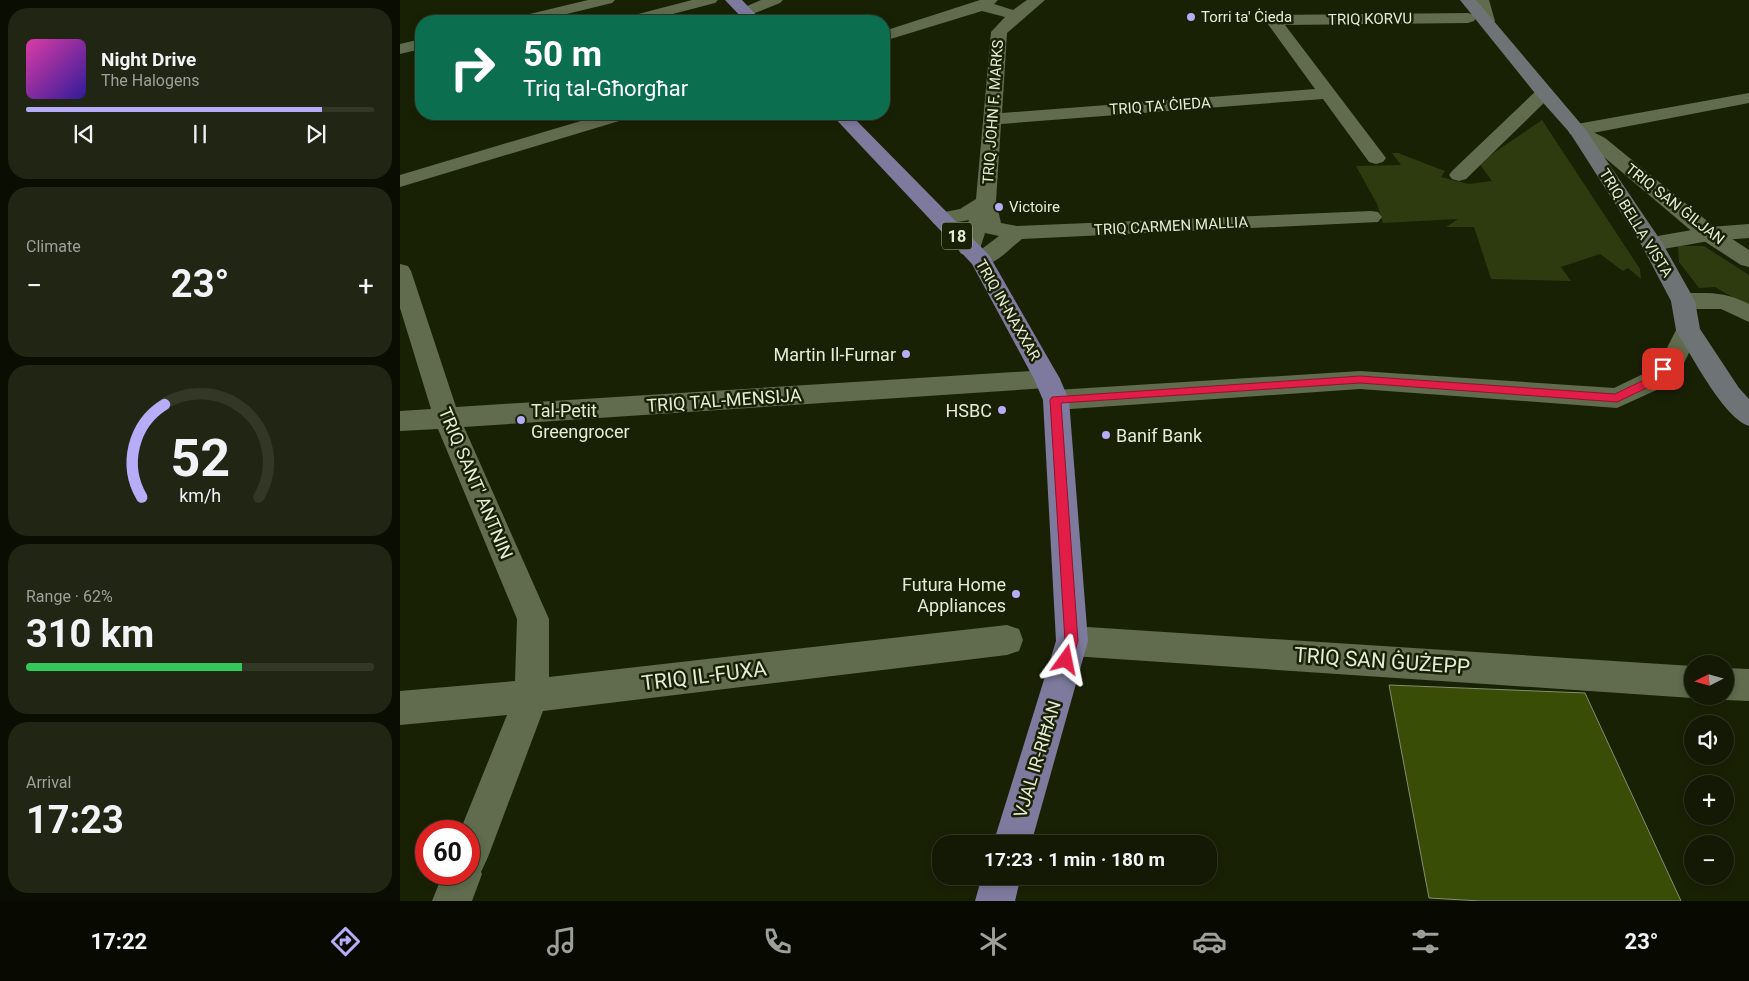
<!DOCTYPE html>
<meta charset="utf-8">
<style>
:root{--surface:#131904;--page:#202613;--text:#f1f3f6;--muted:#9da09a;--line:#323826;--accent:#b6acf8}
body{margin:0;font-family:Roboto,sans-serif;background:var(--page);color:var(--text);height:100vh;display:flex;flex-direction:column;font-size:19px;white-space:nowrap}
*{box-sizing:border-box;margin:0}
p{font-size:16px;color:var(--muted)}
.icon{flex:none;width:28px;height:28px;fill:none;stroke:currentColor;stroke-width:2;stroke-linecap:round;stroke-linejoin:round}
.map{position:relative;flex:1;overflow:hidden}
.details{display:flex;flex-direction:column;gap:8px;padding:8px;background:#0a0e02;width:400px}
.details>*{flex:none}
.top-card{position:absolute;left:15px;top:15px;width:475px;height:105px;border-radius:20px;box-shadow:0 2px 8px #0003,0 0 0 1px var(--line);background:#0b6e4f;color:#fff;overflow:hidden}
.needle{width:32px;rotate:264deg}
.controls{position:absolute;left:1284px;top:655px;display:grid;gap:10px}
.controls a{display:grid;place-items:center;width:50px;height:50px;border-radius:50%;background:var(--surface);box-shadow:0 2px 8px #0003,0 0 0 1px var(--line);font-size:25px}
.speed{position:absolute;left:15px;top:820px;display:flex;gap:10px;font-size:25px;font-weight:700;text-align:center}
.speed>*{display:grid;place-content:center;width:65px;height:65px;border-radius:50%;background:var(--surface);box-shadow:0 2px 8px #0003,0 0 0 1px var(--line);line-height:1}
.speed .limit{border:8px solid #d22;background:#fff;color:#111}
.pin{position:absolute;display:grid;place-items:center;width:42px;height:42px;color:#fff;margin:-21px;border-radius:10px;box-shadow:0 2px 8px #0006}
.me{position:absolute;width:55px;margin:-28px;rotate:12deg;stroke-linejoin:round;filter:drop-shadow(0 0 4px #0008)}
.turn{display:flex;align-items:center;gap:18px;height:105px;padding:0 25px;font-size:22px}
.turn .icon{width:65px;height:65px;stroke-width:2.5}
.turn b{display:block;font-size:35px;line-height:42px}
.big{font-size:38px;font-weight:700;line-height:1.1}
.details .tile{flex:1;display:flex;flex-direction:column;justify-content:center;gap:8px;min-width:0;padding:0 18px;border-radius:20px;background:var(--page)}
.details .dial{align-items:center;gap:0}
.dial svg{height:130px;overflow:visible;fill:none;stroke:var(--line);stroke-width:7;stroke-linecap:round;text-anchor:middle}
.dial text{fill:var(--text);stroke:none}
.song{display:flex;align-items:center;gap:15px}
.cover{width:60px;height:60px;border-radius:8px;background:linear-gradient(135deg,hsl(320 70% 55%),hsl(250 70% 35%))}
.played{height:5px;border-radius:2px;background:linear-gradient(90deg,var(--accent) 85%,var(--line) 85%)}
.keys{display:flex;justify-content:space-around;direction:ltr}
.heat{display:flex;justify-content:space-between;align-items:center;font-size:28px;direction:ltr}
.charge{height:8px;border-radius:4px;background:linear-gradient(90deg,#34c759 62%,var(--line) 0)}
.trip{position:absolute;left:532px;top:835px;width:285px;height:50px;border-radius:20px;background:var(--surface);box-shadow:0 2px 8px #0003,0 0 0 1px var(--line);font-weight:700;line-height:50px;text-align:center}
.tabs{display:flex;height:80px;justify-content:space-around;align-items:center;background:#080a02;color:var(--muted)}
.tabs .icon{width:35px;height:35px}
.tabs .on{color:var(--accent)}
.tabs b{font-size:22px;color:var(--text)}
main{display:flex;flex:1;min-height:0}
.map>svg:first-child{display:block}
.green{fill:#2d3b0e}
.building{fill:#3a4d07;stroke:#838f6f}
.lines{fill:none;stroke-linecap:round;stroke-linejoin:round}
.pedestrian{fill:#606c4d;fill-rule:evenodd}
.minor{fill:#606c4d;fill-rule:evenodd}
.tertiary{fill:#606c4d;fill-rule:evenodd}
.secondary{fill:#6e7375;fill-rule:evenodd}
.primary{fill:#7d7a9d;fill-rule:evenodd}
.route{fill:#e11d48;stroke:#92132f}
.poi-dot{fill:#b6acf8;stroke:#192105;stroke-width:2}
.labels{text-anchor:middle;dominant-baseline:central;stroke-width:5;stroke-linejoin:round;paint-order:stroke}
.far-poi-label{font-size:15px;fill:#e4ebd9;stroke:#192105;text-anchor:start}
.far-street-label{font-size:15px;fill:#e4ebd9;stroke:#192105}
.shield{fill:#192105;stroke:#a7ae99;stroke-width:1}
.shield-label{font-size:16px;font-weight:bold;fill:#e4ebd9}
.poi-label{font-size:18px;fill:#e4ebd9;stroke:#192105;text-anchor:end}
.street-label{font-size:18px;fill:#e4ebd9;stroke:#192105}
.near-street-label{font-size:21px;fill:#e4ebd9;stroke:#192105}
</style>
<main>
<section class="details">
<div class="tile">
<div class="song"><i class="cover"></i><div><b>Night Drive</b><p>The Halogens</p></div></div>
<div class="played"></div>
<div class="keys"><svg class="icon" aria-label="previous" viewBox="0 0 24 24"><path d="M18 5L8 12l10 7zM5 5v14"/></svg><svg class="icon" aria-label="pause" viewBox="0 0 24 24"><path d="M8 5v14M16 5v14"/></svg><svg class="icon" aria-label="next" viewBox="0 0 24 24"><path d="M6 5l10 7-10 7zM19 5v14"/></svg></div>
</div>
<div class="tile"><p>Climate</p>
<div class="heat"><a>−</a><b class="big">23°</b><a>+</a></div>
</div>
<div class="tile dial"><svg viewBox="0 0 100 80">
<path d="M14 69A42 42 0 1 1 86 69"/>
<path d="M14 69A42 42 0 0 1 28 12" stroke="#b6acf8"/>
<text x="50" y="56" font-size="32" font-weight="700">52</text>
<text x="50" y="72" font-size="11">km/h</text>
</svg></div>
<div class="tile"><p>Range · 62%</p><b class="big">310 km</b><div class="charge"></div></div>
<div class="tile"><p>Arrival</p><b class="big">17:23</b></div>
</section>
<div class="map">
<svg width="1349" height="901" viewBox="0 0 1349 901">
<rect width="100%" height="100%" fill="#192105"/>
<path class="green" d="M1142 120 1240 269 1241 279 1228 268 1223 271 1200 254 1161 267 1171 281 1091 279 1074 227H1046L1058 219 983 223 977 204 956 166 1001 165 992 153H998L1045 171 1041 177 1068 184 1092 181 1079 163Z
M1278 246H1304L1349 275V307L1315 287 1299 288 1279 262Z"/>
<path class="building" d="M989 685 1185 693 1281 901H1081L1029 898Z"/>
<g class="lines">
<path class="pedestrian" d="M361 0H383L380 3 350 15H340L337 12 340 9Z"/>
<path class="minor" d="M188 0H215L212 3 138 21H111L113 18Z
M292 0H318L315 3 246 21H221L223 18Z
M580 0H598L594 4 613 10 627 0H645L607 33 602 113 915 89 865 20 867 17 873 15 1068 13 1074 15 1076 18 1074 21 1068 23 885 25 986 158 983 162 976 164 969 162 923 99 601 124 596 201 601 223 617 226 971 211 978 212 982 217 978 222 622 239C608 250 592 270 573 265L570 260 573 255 561 254 558 249 569 220 541 225 534 224 530 219 534 214 560 209 576 199 591 32 605 17 582 11 484 41V31ZM585 233 599 236 579 251 580 249Z
M1073 0H1089L1095 21 1093 24H1081Z
M21 39V49L0 54V44Z
M1144 88 1150 89 1153 93 1150 97 1066 179 1059 181 1052 179 1049 175 1052 171 1138 89Z
M1349 93V103L1177 136 1170 134 1168 130 1170 126 1177 124Z
M204 114H232L229 118 0 187V175Z
M1349 224V238L1309 241 1252 251 1244 249 1241 244 1244 239 1252 237 1309 227Z
M0 264 8 266 11 271 56 407 647 370 656 372 660 379 656 386 647 388 64 427 149 619V677L607 625 619 629 623 640 619 651 607 655 143 711 88 857 81 872 82 874 72 901H32L43 874H69V831H60L107 715 0 725V691L115 681 117 619 38 429 0 431V411L31 409 0 308Z
M1283 293C1310 293 1324 291 1349 304V322L1321 309H1283L1275 307 1271 301 1275 295Z
M1288 322 1297 324 1300 330 1284 363 1261 388 1217 408 960 389 656 410 647 407 643 400 647 393 656 390 960 371 1214 388 1243 374 1265 352 1279 324Z
M672 626 1292 666V696H1297L1292 698 672 656 660 652 656 641 660 630Z
M1325 668 1349 669V701L1325 700 1315 696H1325Z"/>
<path class="tertiary" d="M1177 124 1205 138 1317 229 1349 250V267L1341 265 1301 239 1191 146 1170 134 1168 130 1170 126Z"/>
<path class="secondary" d="M1060 0H1076L1186 130 1263 244 1295 301 1300 329 1339 388 1349 399V426C1324 418 1294 359 1279 336L1276 330 1271 301 1241 244 1170 133 1138 97Z"/>
<path class="primary" d="M325 0H342L362 21H345Z
M431 114H450L589 255 660 379 669 400 688 641 631 844H593L656 641 643 400 634 379 572 264Z
M582 876H621L615 901H575Z"/>
</g>
<path class="route" d="M1263 365 1268 369 1255 384 1217 402 960 383 661 403 678 641 671 664 666 666 661 664 659 660 665 641 650 400 652 397 960 376 1215 394 1248 378 1259 366Z"/>
<g class="poi-dot">
<circle cx="791" cy="17" r="5"/>
<circle cx="599" cy="207" r="5"/>
<circle cx="506" cy="354" r="5"/>
<circle cx="602" cy="410" r="5"/>
<circle cx="121" cy="420" r="5"/>
<circle cx="706" cy="435" r="5"/>
<circle cx="616" cy="594" r="5"/>
</g>
<g class="labels">
<g class="far-poi-label">
<text x="801" y="17">Torri ta' Ċieda</text>
<text x="609" y="207">Victoire</text>
</g>
<g class="far-street-label">
<text transform="translate(970 19) rotate(-1)">TRIQ KORVU</text>
<text transform="translate(760 106) rotate(-4)">TRIQ TA' ĊIEDA</text>
<text transform="translate(593 112) rotate(-86)">TRIQ JOHN F. MARKS</text>
<text transform="translate(1275 204) rotate(38)">TRIQ SAN ĠILJAN</text>
<text transform="translate(1236 223) rotate(58)">TRIQ BELLA VISTA</text>
<text transform="translate(771 226) rotate(-3)">TRIQ CARMEN MALLIA</text>
<text transform="translate(608 310) rotate(60)">TRIQ IN-NAXXAR</text>
</g>
<rect class="shield" x="542" y="222.5" width="30" height="27" rx="4"/>
<g class="shield-label">
<text x="557" y="236">18</text>
</g>
<g class="poi-label">
<text x="496" y="354">Martin Il-Furnar</text>
<text x="131" y="410" text-anchor="start">Tal-Petit<tspan x="131" dy="21">Greengrocer</tspan></text>
<text x="592" y="410">HSBC</text>
<text x="716" y="435" text-anchor="start">Banif Bank</text>
<text x="606" y="584">Futura Home<tspan x="606" dy="21">Appliances</tspan></text>
</g>
<g class="street-label">
<text transform="translate(324 400) rotate(-4)">TRIQ TAL-MENSIJA</text>
<text transform="translate(76 483) rotate(67)">TRIQ SANT' ANTNIN</text>
<text transform="translate(637 759) rotate(-73)">VJAL IR-RIĦAN</text>
</g>
<g class="near-street-label">
<text transform="translate(982 661) rotate(4)">TRIQ SAN ĠUŻEPP</text>
<text transform="translate(304 676) rotate(-7)">TRIQ IL-FUXA</text>
</g>
</g>
</svg>
<div class="controls">
<a><svg class="needle" viewBox="-14 -14 28 28"><path d="M0-13l5 13h-10z" fill="#e53935"/><path d="M0 13l5-13h-10z" fill="#9da09a"/></svg></a>
<a><svg class="icon" aria-label="sound" viewBox="0 0 24 24"><path d="M4 9h4l5-4v14l-5-4H4zM17 9q2 3 0 6"/></svg></a>
<a>+</a>
<a>−</a>
</div>
<div class="speed"><div class="limit">60</div></div>
<div class="pin" style="left:1263px;top:369px;background:#d93025"><svg class="icon" aria-label="arrive" viewBox="0 0 24 24"><path d="M6 21V4h12l-3 4 3 4H6"/></svg></div>
<svg class="me" style="left:666px;top:660px" viewBox="-20 -20 40 40"><path d="M0-17L14 15 0 8-14 15z" fill="#e11d48" stroke="#fff" stroke-width="4"/></svg>
<div class="trip">17:23 · 1 min · 180 m</div>
<div class="top-card">
<div class="turn"><svg class="icon" aria-label="right" viewBox="0 0 24 24"><path d="M7 20v-9h11M14 6l5 5-5 5"/></svg><div><b>50 m</b>Triq tal-Għorgħar</div></div>
</div>
</div>
</main>
<nav class="tabs">
<b>17:22</b>
<svg class="icon on" aria-label="directions" viewBox="0 0 24 24"><path d="M12 3l9 9-9 9-9-9zM9 14v-3h6M13 9l2 2-2 2"/></svg>
<svg class="icon" aria-label="music" viewBox="0 0 24 24"><path d="M9 18V5l10-2v13"/><circle cx="6" cy="18" r="3"/><circle cx="16" cy="16" r="3"/></svg>
<svg class="icon" aria-label="phone" viewBox="0 0 24 24"><path d="M5 4h4l2 5-3 2q2 4 5 5l2-3 5 2v4C11 20 4 13 5 4z"/></svg>
<svg class="icon" aria-label="climate" viewBox="0 0 24 24"><path d="M12 3v18M4 7l16 10M4 17L20 7"/></svg>
<svg class="icon" aria-label="car" viewBox="0 0 24 24"><path d="M5 17H2v-5l4-1 3-4h7l3 4 3 1v5h-3M9 17h6M6 11h13"/><circle cx="7" cy="17" r="2"/><circle cx="17" cy="17" r="2"/></svg>
<svg class="icon" aria-label="filters" viewBox="0 0 24 24"><path d="M4 7h16M4 17h16"/><circle cx="9" cy="7" r="2"/><circle cx="15" cy="17" r="2"/></svg>
<b>23°</b>
</nav>
